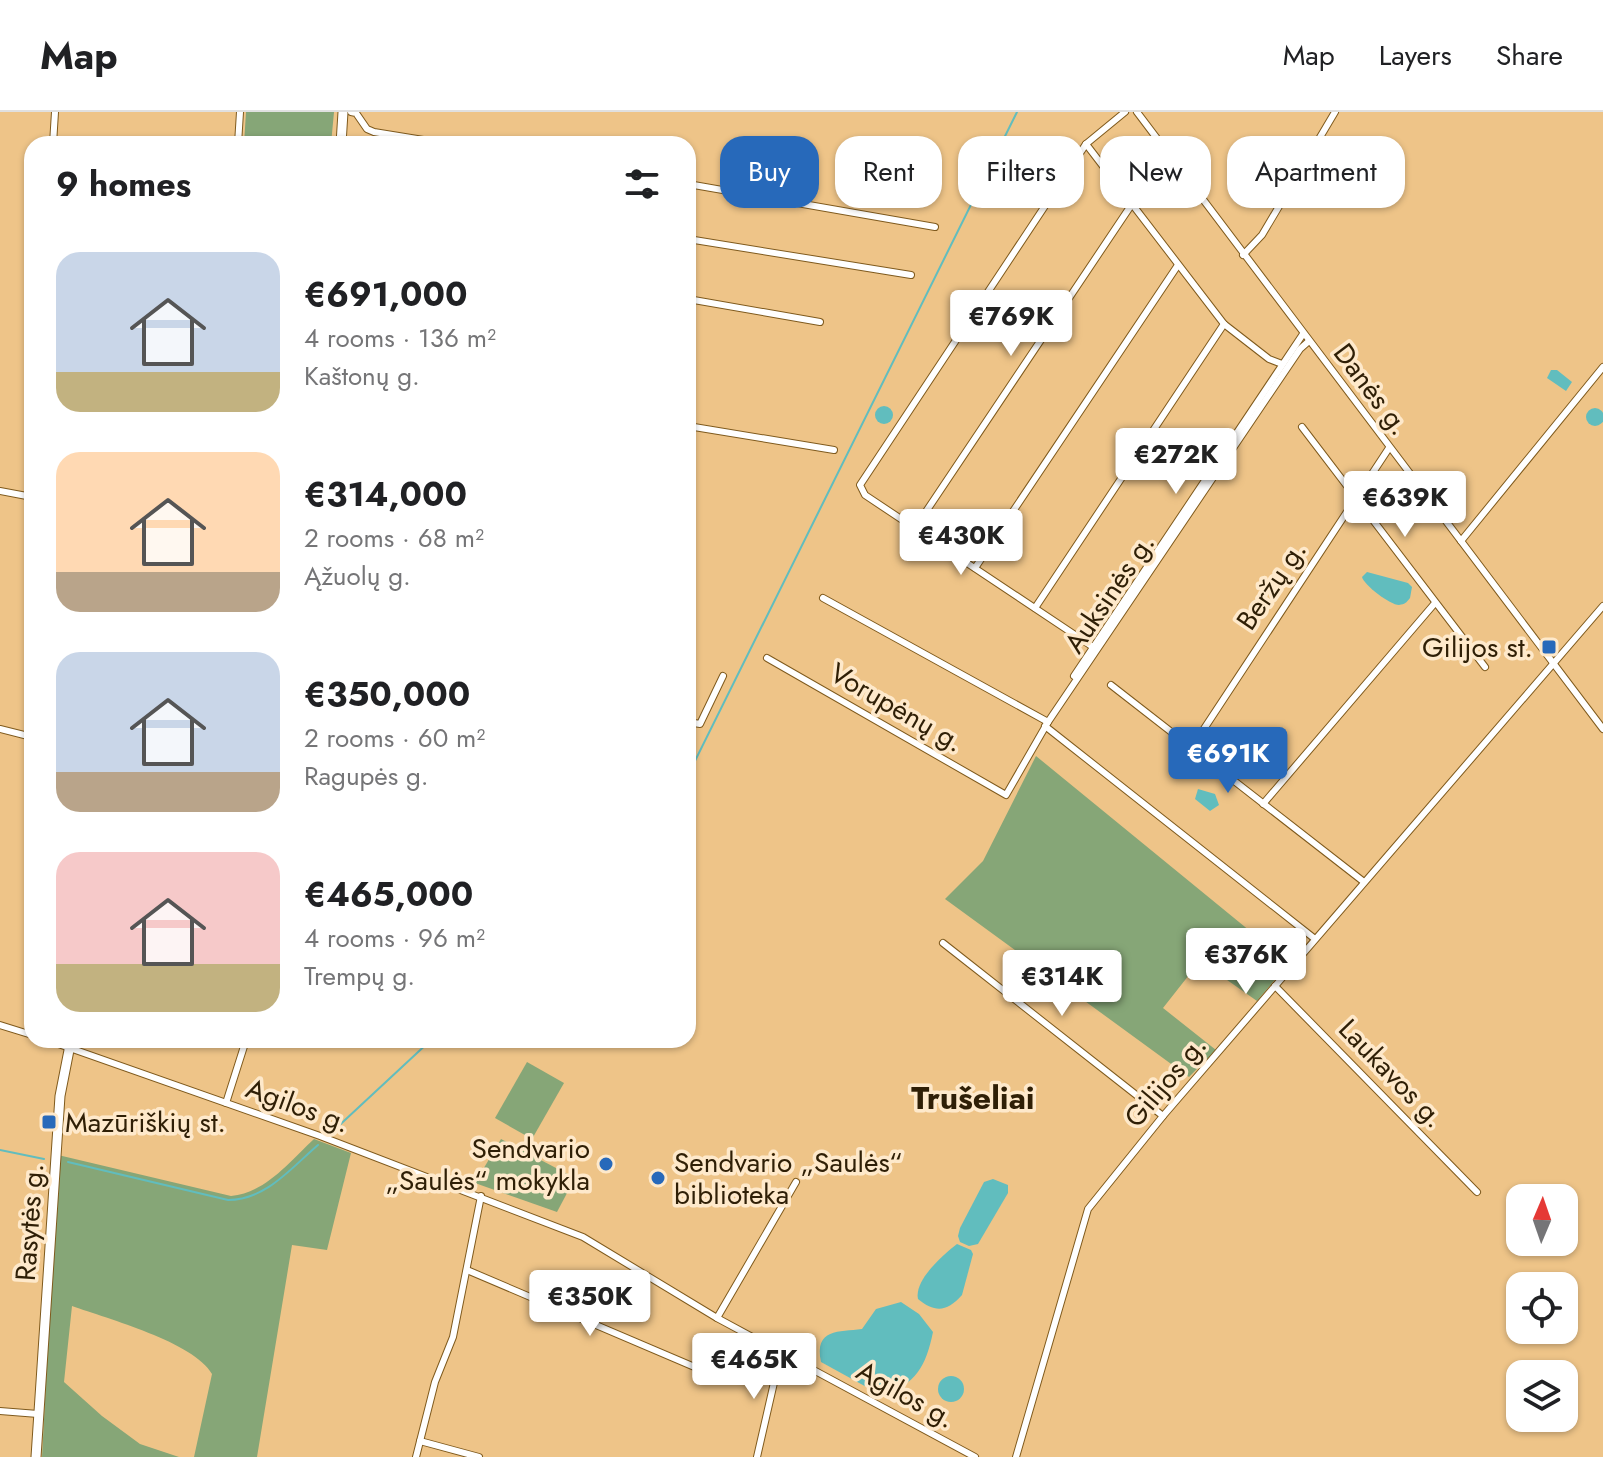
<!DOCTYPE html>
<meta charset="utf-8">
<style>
body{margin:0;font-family:Jost,sans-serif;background:#f2f2f2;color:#202124;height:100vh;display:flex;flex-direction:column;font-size:30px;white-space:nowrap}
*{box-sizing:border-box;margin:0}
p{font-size:26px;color:#757577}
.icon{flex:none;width:44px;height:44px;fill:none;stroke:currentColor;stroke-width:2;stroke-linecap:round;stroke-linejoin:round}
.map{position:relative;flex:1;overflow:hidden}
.side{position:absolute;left:24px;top:24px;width:672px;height:912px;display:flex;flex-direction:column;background:#fff;border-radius:24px;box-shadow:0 2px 6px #0004}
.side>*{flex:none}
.top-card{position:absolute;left:720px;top:24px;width:760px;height:72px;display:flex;gap:16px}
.needle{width:52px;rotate:2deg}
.tools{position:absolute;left:1506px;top:1072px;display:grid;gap:16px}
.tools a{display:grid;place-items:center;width:72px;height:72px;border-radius:16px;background:#fff;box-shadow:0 2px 6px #0004;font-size:40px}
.price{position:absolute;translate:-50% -68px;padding:0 18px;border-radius:8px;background:#fff;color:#222;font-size:26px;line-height:52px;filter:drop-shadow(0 2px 4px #0008)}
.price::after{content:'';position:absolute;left:50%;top:48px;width:24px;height:18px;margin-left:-12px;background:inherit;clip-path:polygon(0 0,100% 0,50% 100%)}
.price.current{background:#2769ba;color:#fff}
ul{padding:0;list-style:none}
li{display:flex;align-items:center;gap:24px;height:200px;padding:0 32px}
li span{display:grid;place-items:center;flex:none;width:224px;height:160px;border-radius:24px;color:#555}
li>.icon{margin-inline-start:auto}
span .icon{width:96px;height:96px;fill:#fffc;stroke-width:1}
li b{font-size:34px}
h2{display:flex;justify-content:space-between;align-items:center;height:96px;padding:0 32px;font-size:34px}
.tag{padding:0 28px;border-radius:24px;background:#fff;box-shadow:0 2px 6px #0004;font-size:28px;line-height:72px}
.tag.current{background:#2769ba;color:#fff}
header{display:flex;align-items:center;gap:48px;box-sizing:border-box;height:112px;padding:0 40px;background:#fff;border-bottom:2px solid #e0e0e0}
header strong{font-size:38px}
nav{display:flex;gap:44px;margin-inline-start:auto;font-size:28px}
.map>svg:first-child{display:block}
.green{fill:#86a677}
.water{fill:#61bdbe}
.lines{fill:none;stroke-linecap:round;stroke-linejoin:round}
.stream{stroke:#61bdbe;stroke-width:2}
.minor-casing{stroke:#7f5a1d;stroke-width:8}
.secondary-casing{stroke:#7f5a1d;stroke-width:11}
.minor{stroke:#fff;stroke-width:6}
.secondary{stroke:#fff;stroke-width:9}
.poi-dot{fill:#2769ba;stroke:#fee9cb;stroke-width:3}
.labels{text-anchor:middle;stroke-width:7;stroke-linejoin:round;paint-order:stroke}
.street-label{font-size:28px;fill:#2f1f06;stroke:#fee9cb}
.poi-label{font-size:28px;fill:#2f1f06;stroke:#fee9cb;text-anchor:end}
.quarter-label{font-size:32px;font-weight:bold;fill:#2f1f06;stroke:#fee9cb}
</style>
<header>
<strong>Map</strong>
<nav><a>Map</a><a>Layers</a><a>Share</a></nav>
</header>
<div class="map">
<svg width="1603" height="1345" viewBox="0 0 1603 1345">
<rect width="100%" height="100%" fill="#eec488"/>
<g class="green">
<polygon points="246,0 334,0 331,32 244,32"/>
<polygon points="1036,644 1289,851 1257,889 1200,849 1163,896 1216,938 1189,965 945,787 983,749"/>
<polygon points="527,950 564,971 532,1027 495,1006"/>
<path d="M314,1027l37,14 -24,97 -35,-5 -35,212h-63l18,-83c-18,-32 -104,-55 -140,-68l-8,76 38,34 38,28 39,13h-137l16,-302 173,41c35,-3 59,-35 83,-57z"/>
<polygon points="501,1027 575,1066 557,1100 475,1071"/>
</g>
<g class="water">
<polygon points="1551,258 1557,258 1572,270 1566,279 1547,266"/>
<circle cx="884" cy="303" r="9"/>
<circle cx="1595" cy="305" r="9"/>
<path d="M1367,460l41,11 4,4 -2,11c-4,5 -5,6 -11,7 -9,0 -35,-20 -37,-28z"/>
<polygon points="1198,677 1215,682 1219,693 1210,699 1195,687"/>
<polygon points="993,1067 1008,1073 1008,1081 978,1132 969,1134 960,1130 958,1124 960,1116 984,1070"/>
<path d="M957,1132l14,6 2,4 -11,41c-15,17 -27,18 -44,4 -4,-19 25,-44 39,-55z"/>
<path d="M901,1190l18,12 14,18c-7,34 -17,53 -52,63l-60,-33c-7,-34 18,-30 41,-33l14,-20z"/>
<circle cx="951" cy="1277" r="13"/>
</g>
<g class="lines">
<g class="stream">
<polyline points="688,663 1017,0"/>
<polyline points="331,1021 431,928"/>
<polyline points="0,1038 44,1047"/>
<path d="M68,1050l160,38c38,0 63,-32 90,-55"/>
</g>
<defs>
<g id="minor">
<polyline points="351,0 356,1 367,17 374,20 448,32"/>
<polyline points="1137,0 1603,617"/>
<polyline points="53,32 55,0"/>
<polyline points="238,32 240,0"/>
<polyline points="1086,32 1224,212 1269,247 1282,252"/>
<polyline points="688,72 935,115"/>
<polyline points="688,127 911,163"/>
<polyline points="1243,143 1262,123 1335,0"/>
<polyline points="688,187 820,210"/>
<polyline points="688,314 834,338"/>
<polyline points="1302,315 1485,555"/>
<polyline points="0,379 32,385"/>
<polyline points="29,384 32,369"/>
<polyline points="915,416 1132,92"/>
<polyline points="1461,429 1603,255"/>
<polyline points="975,456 1178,153"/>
<polyline points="823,486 1048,610"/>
<polyline points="1035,496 1224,212"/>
<polyline points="1093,535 865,383 860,373 1086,32 1125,0"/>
<polyline points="767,546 1006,683 1048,610 1300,237 1309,229"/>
<polyline points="1074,564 1303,222"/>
<polyline points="1111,573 1364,770"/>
<polyline points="688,610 700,612 723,564"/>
<polyline points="1045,614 1315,827"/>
<polyline points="0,617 32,625"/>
<polyline points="1192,635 1389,336"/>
<polyline points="1263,692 1435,491"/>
<polyline points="943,831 1163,1004"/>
<polyline points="1275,874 1477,1080"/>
<polyline points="0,913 32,923"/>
<polyline points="47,928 320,1024 583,1125 717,1206 975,1345"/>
<polyline points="226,991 246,928"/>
<polyline points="467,1158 725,1268"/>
<polyline points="717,1206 796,1070"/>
<polyline points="0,1299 38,1302"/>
<polyline points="420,1329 479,1345"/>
<polyline points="416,1345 435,1270 453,1225 481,1084"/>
<polyline points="757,1345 781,1240"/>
<polyline points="1016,1345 1088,1097 1163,1004 1603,494"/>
</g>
<g id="secondary">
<polyline points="341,32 343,0"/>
<polyline points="36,1345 60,984 71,928"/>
</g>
</defs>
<use href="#minor" class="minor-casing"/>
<use href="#secondary" class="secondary-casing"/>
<use href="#minor" class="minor"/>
<use href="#secondary" class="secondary"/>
</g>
<g class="poi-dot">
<rect x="1541" y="527" width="16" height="16" rx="4"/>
<rect x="41" y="1002" width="16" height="16" rx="4"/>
<circle cx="606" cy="1052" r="8"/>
<circle cx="658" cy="1066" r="8"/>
</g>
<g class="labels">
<g class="street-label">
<text transform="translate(1372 277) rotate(53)" y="10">Danės g.</text>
<text transform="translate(1271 473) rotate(-56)" y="10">Beržų g.</text>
<text transform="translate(1109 481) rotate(-56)" y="10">Auksinės g.</text>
<text transform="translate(897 595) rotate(30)" y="10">Vorupėnų g.</text>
<text transform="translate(1392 961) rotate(46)" y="10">Laukavos g.</text>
<text transform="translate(1165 969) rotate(-50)" y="10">Gilijos g.</text>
<text transform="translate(298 993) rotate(20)" y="10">Agilos g.</text>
<text transform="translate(29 1110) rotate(-86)" y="10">Rasytės g.</text>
<text transform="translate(906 1282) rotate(29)" y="10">Agilos g.</text>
</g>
<g class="poi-label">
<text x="1533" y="545">Gilijos st.</text>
<text x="65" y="1020" text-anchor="start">Mazūriškių st.</text>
<text x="590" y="1046">Sendvario<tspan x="590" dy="32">„Saulės“ mokykla</tspan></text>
<text x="674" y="1060" text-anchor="start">Sendvario „Saulės“<tspan x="674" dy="32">biblioteka</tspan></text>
</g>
<g class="quarter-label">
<text x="973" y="997">Trušeliai</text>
</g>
</g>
</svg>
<div class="tools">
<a><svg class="needle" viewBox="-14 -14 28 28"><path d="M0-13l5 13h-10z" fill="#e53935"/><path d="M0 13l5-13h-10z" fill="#757577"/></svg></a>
<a><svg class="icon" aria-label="locate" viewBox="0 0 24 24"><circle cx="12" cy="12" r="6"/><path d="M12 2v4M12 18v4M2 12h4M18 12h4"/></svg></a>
<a><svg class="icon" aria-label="layers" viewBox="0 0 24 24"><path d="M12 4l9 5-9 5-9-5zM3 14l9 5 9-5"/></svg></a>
</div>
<b class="price" style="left:1011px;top:246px">€769K</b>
<b class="price" style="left:1176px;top:384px">€272K</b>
<b class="price" style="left:1405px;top:427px">€639K</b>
<b class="price" style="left:961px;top:465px">€430K</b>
<b class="price current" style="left:1228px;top:683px">€691K</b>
<b class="price" style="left:1246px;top:884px">€376K</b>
<b class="price" style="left:1062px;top:906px">€314K</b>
<b class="price" style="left:590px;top:1226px">€350K</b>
<b class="price" style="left:754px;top:1289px">€465K</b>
<div class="top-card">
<a class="tag current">Buy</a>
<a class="tag">Rent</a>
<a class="tag">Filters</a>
<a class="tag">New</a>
<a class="tag">Apartment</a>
</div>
<section class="side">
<h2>9 homes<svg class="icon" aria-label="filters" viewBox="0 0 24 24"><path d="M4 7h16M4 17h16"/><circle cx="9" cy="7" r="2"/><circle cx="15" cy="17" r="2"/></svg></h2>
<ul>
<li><span style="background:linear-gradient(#c9d6e8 75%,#c2b280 0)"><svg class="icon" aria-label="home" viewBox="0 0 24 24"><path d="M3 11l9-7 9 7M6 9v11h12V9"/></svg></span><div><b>€691,000</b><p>4 rooms · 136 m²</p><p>Kaštonų g.</p></div></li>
<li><span style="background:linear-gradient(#ffd9b3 75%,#b9a48a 0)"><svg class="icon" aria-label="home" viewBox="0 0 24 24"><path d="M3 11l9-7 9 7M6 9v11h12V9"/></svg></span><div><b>€314,000</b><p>2 rooms · 68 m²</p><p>Ąžuolų g.</p></div></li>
<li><span style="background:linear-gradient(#c9d6e8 75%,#b9a48a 0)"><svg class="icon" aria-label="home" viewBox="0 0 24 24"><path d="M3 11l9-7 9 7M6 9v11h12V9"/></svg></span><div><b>€350,000</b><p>2 rooms · 60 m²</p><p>Ragupės g.</p></div></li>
<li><span style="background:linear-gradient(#f6c9c9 70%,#c2b280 0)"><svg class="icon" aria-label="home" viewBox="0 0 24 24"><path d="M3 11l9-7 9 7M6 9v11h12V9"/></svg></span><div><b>€465,000</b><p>4 rooms · 96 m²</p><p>Trempų g.</p></div></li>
</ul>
</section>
</div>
